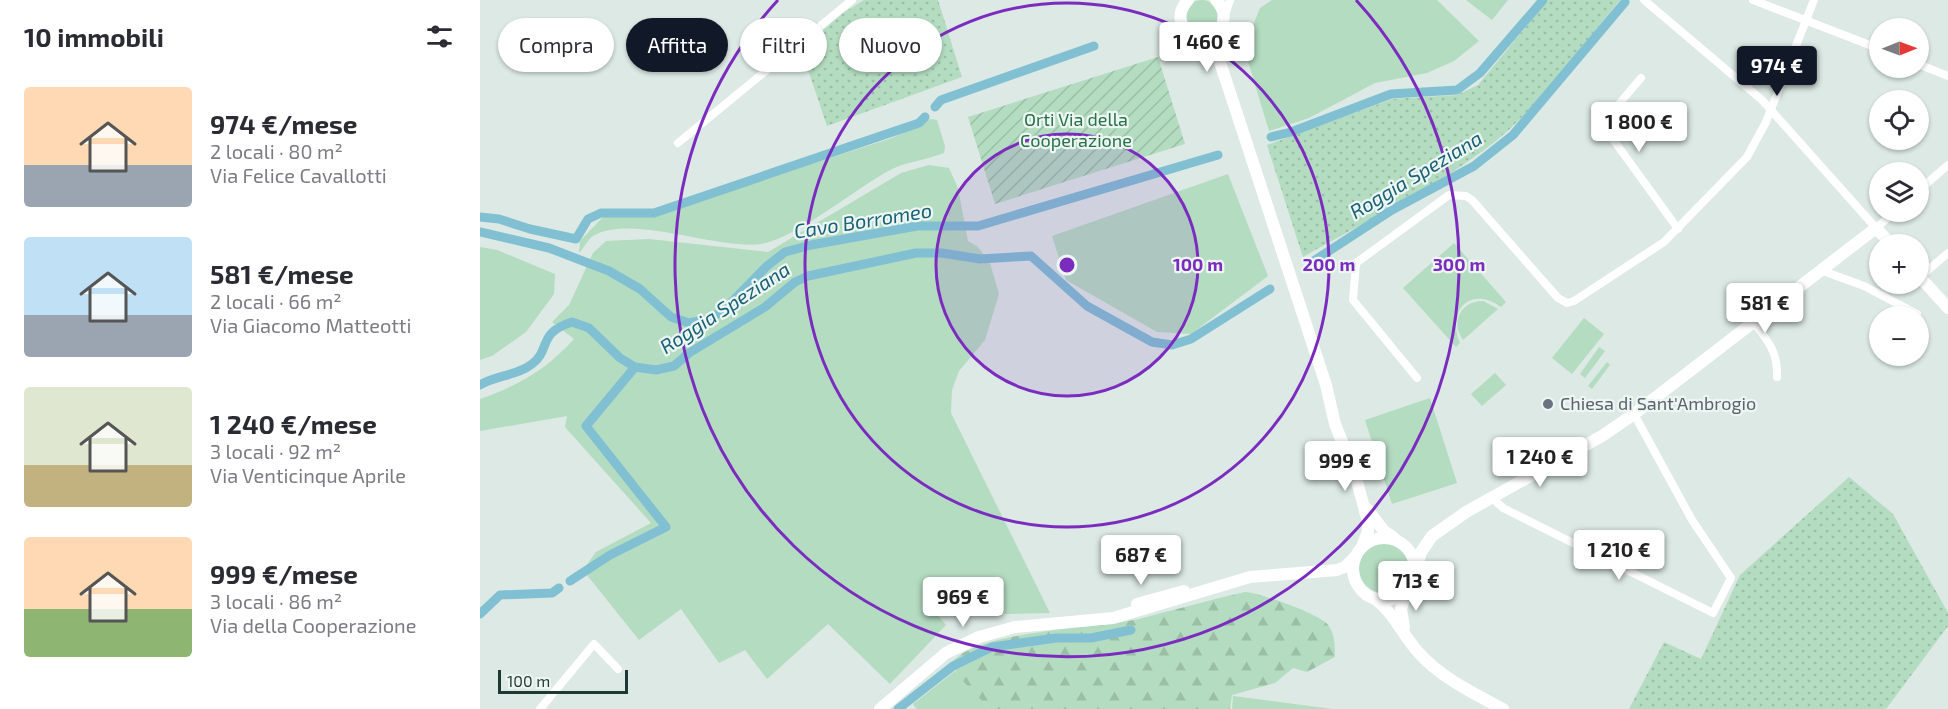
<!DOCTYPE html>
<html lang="it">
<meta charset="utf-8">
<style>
body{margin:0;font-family:"Exo 2",sans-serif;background:#f2f2f3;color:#2b2b33;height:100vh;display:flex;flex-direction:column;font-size:22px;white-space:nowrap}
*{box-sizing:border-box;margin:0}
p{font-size:20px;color:#7c7c81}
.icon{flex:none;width:33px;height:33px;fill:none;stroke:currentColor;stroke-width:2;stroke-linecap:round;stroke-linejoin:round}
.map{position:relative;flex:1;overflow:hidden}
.details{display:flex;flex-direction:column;background:#fff;width:480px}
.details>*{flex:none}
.top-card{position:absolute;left:18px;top:18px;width:570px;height:54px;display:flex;gap:12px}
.needle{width:39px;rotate:89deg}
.controls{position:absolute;left:1389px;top:18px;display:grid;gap:12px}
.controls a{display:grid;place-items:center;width:60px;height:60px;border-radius:50%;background:#fff;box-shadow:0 2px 4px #0004;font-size:30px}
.scale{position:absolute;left:18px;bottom:15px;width:130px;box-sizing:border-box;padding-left:6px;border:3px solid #1e3933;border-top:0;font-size:16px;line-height:21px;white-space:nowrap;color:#1e3933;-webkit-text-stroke:4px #edf6f2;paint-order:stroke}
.price{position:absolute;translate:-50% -51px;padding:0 14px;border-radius:6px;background:#fff;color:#222;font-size:20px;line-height:39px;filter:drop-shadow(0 2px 3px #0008)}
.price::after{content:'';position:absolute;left:50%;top:36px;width:18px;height:14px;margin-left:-9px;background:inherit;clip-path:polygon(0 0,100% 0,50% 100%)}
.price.active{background:#111827;color:#fff}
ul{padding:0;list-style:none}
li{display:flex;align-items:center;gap:18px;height:150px;padding:0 24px}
li span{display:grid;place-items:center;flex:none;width:168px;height:120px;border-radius:6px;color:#555}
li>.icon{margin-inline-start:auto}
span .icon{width:72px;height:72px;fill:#fffc;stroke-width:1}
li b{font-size:26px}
h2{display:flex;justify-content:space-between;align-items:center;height:72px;padding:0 24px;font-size:26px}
.pill{padding:0 21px;border-radius:27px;background:#fff;box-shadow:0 2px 4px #0004;font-size:21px;line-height:54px}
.pill.active{background:#111827;color:#fff}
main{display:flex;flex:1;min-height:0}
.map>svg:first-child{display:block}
.grass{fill:#b4dcc1}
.forest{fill:url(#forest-firs)}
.park{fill:url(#park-dots)}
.garden{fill:url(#garden-furrows)}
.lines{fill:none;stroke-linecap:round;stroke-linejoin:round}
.canal{stroke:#81c0d2;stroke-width:9}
.street{stroke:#fff;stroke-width:8}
.secondary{stroke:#fff;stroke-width:12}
.ring{fill:none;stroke:#7b2cbf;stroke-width:3}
.worship-dot{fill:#6b7280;stroke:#edf6f2;stroke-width:2}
.labels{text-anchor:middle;stroke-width:4.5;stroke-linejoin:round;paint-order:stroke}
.park-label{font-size:18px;fill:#277149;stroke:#edf6f2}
.worship-label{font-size:18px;fill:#5b616d;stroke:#edf6f2;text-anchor:start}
.water-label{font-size:20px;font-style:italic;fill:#176076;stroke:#edf6f2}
.centre{fill:#7b2cbf;stroke:#edf6f2;stroke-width:3}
.ring-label{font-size:18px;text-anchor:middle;font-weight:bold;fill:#7b2cbf;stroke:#edf6f2;stroke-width:4.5;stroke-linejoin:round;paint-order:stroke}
</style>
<main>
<section class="details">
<h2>10 immobili<svg class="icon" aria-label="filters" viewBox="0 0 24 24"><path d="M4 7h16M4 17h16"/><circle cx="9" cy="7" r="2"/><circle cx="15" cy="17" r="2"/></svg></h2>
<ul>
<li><span style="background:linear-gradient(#ffd9b3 65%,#9aa5b1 0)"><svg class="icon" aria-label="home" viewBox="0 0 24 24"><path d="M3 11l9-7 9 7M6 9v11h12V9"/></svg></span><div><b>974 €/mese</b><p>2 locali · 80 m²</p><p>Via Felice Cavallotti</p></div></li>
<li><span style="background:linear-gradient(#bfe0f5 65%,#9aa5b1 0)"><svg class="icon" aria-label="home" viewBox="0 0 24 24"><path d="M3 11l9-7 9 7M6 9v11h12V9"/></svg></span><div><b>581 €/mese</b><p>2 locali · 66 m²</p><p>Via Giacomo Matteotti</p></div></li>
<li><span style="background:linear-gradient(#dfe7d0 65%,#c2b280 0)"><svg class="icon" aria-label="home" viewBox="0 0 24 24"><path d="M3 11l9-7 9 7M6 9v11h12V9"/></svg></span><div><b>1 240 €/mese</b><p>3 locali · 92 m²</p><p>Via Venticinque Aprile</p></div></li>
<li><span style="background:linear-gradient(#ffd9b3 60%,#8fb573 0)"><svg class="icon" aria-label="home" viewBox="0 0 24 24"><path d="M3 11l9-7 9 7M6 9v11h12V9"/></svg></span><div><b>999 €/mese</b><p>3 locali · 86 m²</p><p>Via della Cooperazione</p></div></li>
</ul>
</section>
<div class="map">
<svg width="1468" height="709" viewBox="0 0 1468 709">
<defs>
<pattern id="forest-firs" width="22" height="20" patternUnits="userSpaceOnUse" patternTransform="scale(1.5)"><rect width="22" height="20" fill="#b4dcc1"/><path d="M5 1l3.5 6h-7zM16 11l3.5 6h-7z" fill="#9abea6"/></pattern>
<pattern id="park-dots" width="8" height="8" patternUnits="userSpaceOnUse" patternTransform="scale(1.5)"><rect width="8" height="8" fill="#b4dcc1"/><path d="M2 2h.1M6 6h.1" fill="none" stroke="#9abea6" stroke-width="1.8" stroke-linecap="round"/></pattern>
<pattern id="garden-furrows" width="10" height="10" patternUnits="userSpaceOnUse" patternTransform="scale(1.5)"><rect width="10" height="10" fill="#b4dcc1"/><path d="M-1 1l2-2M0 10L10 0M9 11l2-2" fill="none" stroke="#9abea6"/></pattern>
</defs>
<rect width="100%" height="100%" fill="#dce9e4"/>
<g class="grass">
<circle cx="722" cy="16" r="16"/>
<polygon points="792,0 957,0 999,41 974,61 947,73 895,83 829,118 789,131 764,48 780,8"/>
<polygon points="986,0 1028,0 1012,20"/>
<path d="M451,119l6,1 8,26 -1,7c-17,7 -35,8 -52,16 -35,18 -95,69 -131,75 -42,6 -132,-31 -168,-8 -5,3 -9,12 -14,17l1,-12 23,-24 50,-2 24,-7 215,-70z"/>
<path d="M449,165l20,3 9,20 10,53 10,6 12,16 9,31 -14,46 -26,31 -7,19 -1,23 99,200 -44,1 -76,-32 -7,16 23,27 -56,59 -62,-60 -61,55 -22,-29 -26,13 -38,-54 -42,31 -56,-70 13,-18 55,-29 -86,-96 2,-11 -87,15v-32c38,-13 67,-30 94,-60l-22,-17 17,-17 24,-52 13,-12 43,-2 119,13 133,-79z"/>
<polygon points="748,174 788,276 711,334 677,332 586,280 572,236"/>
<path d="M974,243l52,59 -5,5c-31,-22 -55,4 -41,36l-4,4 -53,-59z"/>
<polygon points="0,247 17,250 75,274 74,294 46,332 12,356 0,360"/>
<path d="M1003,301l15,8 -35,31c-13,-18 -2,-39 20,-39z"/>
<polygon points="1104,318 1124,334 1092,374 1072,358"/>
<polygon points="1119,347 1125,351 1105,378 1100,374"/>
<polygon points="1127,362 1130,365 1112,389 1108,386"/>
<polygon points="1015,373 1026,385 1002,406 991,394"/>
<polygon points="950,398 977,483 912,504 885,420"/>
<circle cx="904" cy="568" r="25"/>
<polygon points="475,671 510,709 437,709 433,704"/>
<polygon points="753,696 852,709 752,709"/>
</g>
<path class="forest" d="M765,592c18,2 65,19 80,30 10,8 10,23 10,35l-28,15 -14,-4 -18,15 -43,12 -2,14h-240l-29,-30 -10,-15c23,-34 145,-35 188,-45 35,-9 70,-19 106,-27z"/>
<g class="park">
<polygon points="384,0 458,0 482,77 347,126 321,49 363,13"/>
<path d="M1068,0h72c-37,44 -83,110 -128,144 -57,44 -126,77 -189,113l-36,-112 125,-46 65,-4 21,-10z"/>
<polygon points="1369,477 1413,514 1468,613 1468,626 1406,709 1149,709 1184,642 1221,659 1260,575"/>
</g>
<polygon class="garden" points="678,57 705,144 515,204 488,117"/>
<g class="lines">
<g class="canal">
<polyline points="455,107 461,100 614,46"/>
<polyline points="791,137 811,132 911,94 977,90 1000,73 1063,0"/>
<polyline points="0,217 19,219 50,229 96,239 108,219 121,213 174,213 439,123 445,117"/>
<polyline points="0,232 69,248 129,271 160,289 191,317 209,323 229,319 244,310 287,266 305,252 331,245 437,226 498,226 738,155"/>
<polyline points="832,262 912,210 994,166 1033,135 1145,2"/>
<path d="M0,385c16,-10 37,-9 52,-21 19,-14 5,-31 40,-42l17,6 31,30 15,9 21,3 18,-4 15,-13 76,-46 30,-25 13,-6 108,-23h26l38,6 51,-3 56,50 65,36 20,3 19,-6 79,-50"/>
<polyline points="90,581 130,555 186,527 106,426 155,367"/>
<polyline points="0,614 20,595 72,593 79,588"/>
<polyline points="418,709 473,666 512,647 576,638 611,638 651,630"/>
</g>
<g class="street">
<polyline points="1164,0 1282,100 1396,228 1415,212"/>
<polyline points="1273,0 1400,49"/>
<polyline points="744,18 750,0"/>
<polyline points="1438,64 1468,76"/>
<polyline points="1161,78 1122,124 1198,229"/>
<polyline points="198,143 372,0"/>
<polyline points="1438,191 1468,165"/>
<polyline points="1343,271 1384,286 1437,314"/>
<polyline points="1440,277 1468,253"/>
<path d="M1274,323c15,19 24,30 23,54"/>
<polyline points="937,378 873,300 876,263 969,195 986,196 992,200 1078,298 1087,303 1094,301 1184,242 1267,157 1286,122 1334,0"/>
<polyline points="1012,498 1023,508 1233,613 1251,578 1212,520 1154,414"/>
<polyline points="60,709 114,644 138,669"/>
</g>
<g class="secondary">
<path d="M708,0c-27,30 27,56 35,22 2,-9 -1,-16 -7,-22"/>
<polyline points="721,38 737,53 846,385 855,424 873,469"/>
<polyline points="1438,275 1468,308"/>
<polyline points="872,463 888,522 888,531 882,547"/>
<polyline points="887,509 904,531 914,538"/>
<circle cx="904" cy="569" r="31"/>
<polyline points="936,569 941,552 952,536 986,512 1122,436 1154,414 1396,228 1411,244"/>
<path d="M894,598c20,15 28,36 44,54 23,26 55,41 85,57"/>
<polyline points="657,604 704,591"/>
<polyline points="924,628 921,609 927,590"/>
<polyline points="400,709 466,653 499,637 535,627 633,618 770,577 857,570 865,567 876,556"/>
</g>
</g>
<circle cx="587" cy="265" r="131" fill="#7b2cbf" fill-opacity=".12"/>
<g class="ring">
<circle cx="587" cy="265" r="131"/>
<circle cx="587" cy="265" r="262"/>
<path d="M876 0A392 392 0 1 1 298 0"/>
</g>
<circle class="worship-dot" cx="1068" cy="404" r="6"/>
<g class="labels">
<g class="park-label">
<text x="596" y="126">Orti Via della<tspan x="596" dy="21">Cooperazione</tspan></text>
</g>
<g class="worship-label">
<text x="1080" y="410">Chiesa di Sant'Ambrogio</text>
</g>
<g class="water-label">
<text transform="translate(936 175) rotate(-31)" y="7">Roggia Speziana</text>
<text transform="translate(383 221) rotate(-9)" y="7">Cavo Borromeo</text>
<text transform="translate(245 308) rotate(-33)" y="7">Roggia Speziana</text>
</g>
</g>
<circle cx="587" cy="265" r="9" class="centre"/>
<g class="ring-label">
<text x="718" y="271">100 m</text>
<text x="849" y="271">200 m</text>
<text x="979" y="271">300 m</text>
</g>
</svg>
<div class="controls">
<a><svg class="needle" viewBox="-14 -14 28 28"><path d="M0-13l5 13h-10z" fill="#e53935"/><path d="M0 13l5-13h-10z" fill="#7c7c81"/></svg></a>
<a><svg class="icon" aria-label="locate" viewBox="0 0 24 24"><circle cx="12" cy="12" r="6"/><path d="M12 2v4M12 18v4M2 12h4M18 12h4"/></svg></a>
<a><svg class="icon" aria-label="layers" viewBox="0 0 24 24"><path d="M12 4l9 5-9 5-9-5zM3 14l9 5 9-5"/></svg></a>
<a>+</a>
<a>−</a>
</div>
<div class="scale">100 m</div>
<b class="price" style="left:727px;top:73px">1 460 €</b>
<b class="price active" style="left:1297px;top:97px">974 €</b>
<b class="price" style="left:1159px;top:153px">1 800 €</b>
<b class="price" style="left:1285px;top:334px">581 €</b>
<b class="price" style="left:1060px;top:488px">1 240 €</b>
<b class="price" style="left:865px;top:492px">999 €</b>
<b class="price" style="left:1139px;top:581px">1 210 €</b>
<b class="price" style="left:661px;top:586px">687 €</b>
<b class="price" style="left:936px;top:612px">713 €</b>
<b class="price" style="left:483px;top:628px">969 €</b>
<div class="top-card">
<a class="pill">Compra</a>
<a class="pill active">Affitta</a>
<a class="pill">Filtri</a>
<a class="pill">Nuovo</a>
</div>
</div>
</main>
